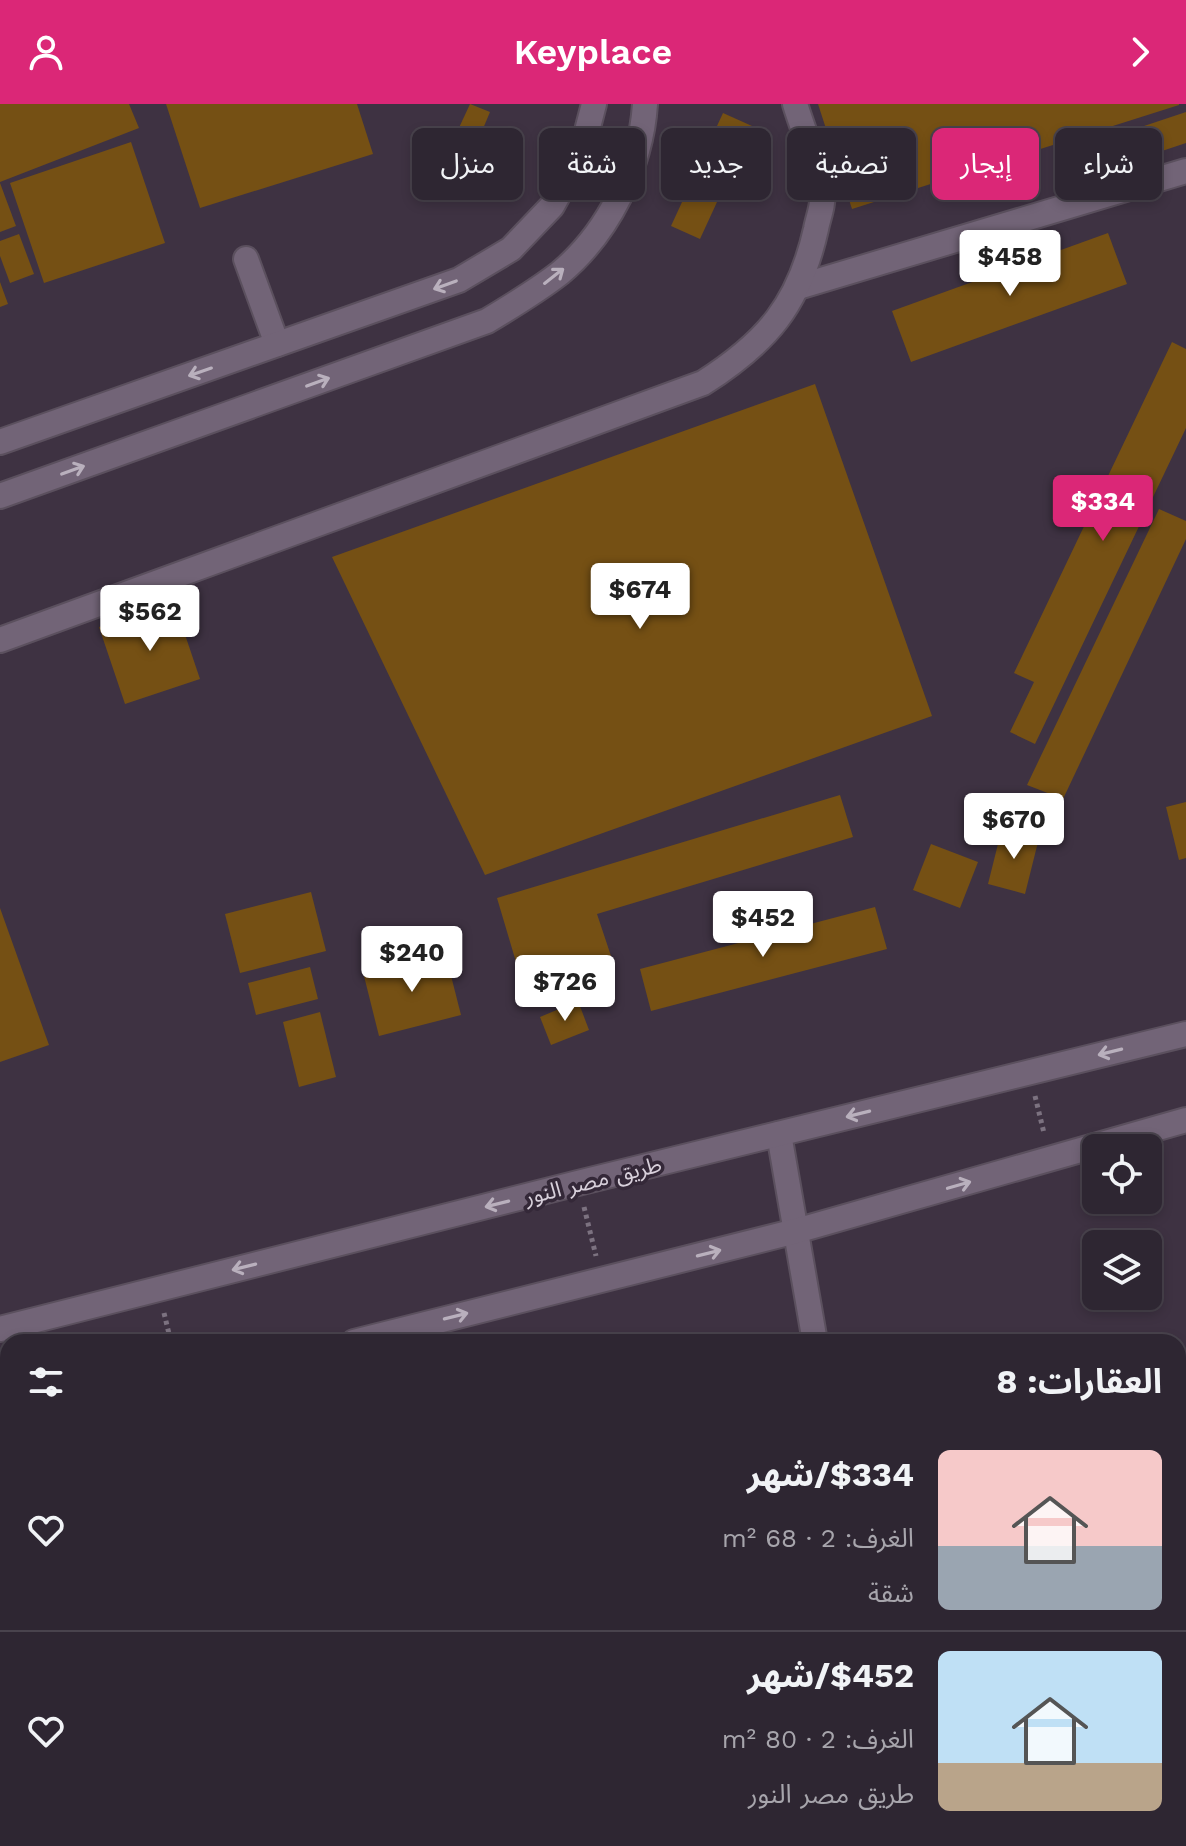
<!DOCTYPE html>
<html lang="ar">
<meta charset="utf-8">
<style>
body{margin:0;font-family:"Work Sans","Noto Sans Arabic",sans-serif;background:#362e3a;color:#f1f3f6;direction:rtl;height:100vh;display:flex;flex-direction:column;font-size:30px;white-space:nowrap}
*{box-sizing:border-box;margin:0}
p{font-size:26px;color:#a7a5ac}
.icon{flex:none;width:44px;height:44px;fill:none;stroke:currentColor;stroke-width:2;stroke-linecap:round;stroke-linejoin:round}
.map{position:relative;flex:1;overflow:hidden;direction:ltr}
.panel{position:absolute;left:0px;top:1230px;width:1186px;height:512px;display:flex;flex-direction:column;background:#2e2632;border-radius:24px 24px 0 0;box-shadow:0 4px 12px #0003,0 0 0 2px #49434d;direction:rtl}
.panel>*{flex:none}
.banner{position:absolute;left:24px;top:24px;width:1138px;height:72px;direction:rtl;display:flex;gap:16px}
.fabs{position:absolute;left:1082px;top:1030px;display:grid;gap:16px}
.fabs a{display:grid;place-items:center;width:80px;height:80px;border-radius:12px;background:#2e2632;box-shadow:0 4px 12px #0003,0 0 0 2px #49434d;font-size:40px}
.price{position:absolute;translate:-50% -68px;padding:0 18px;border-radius:8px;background:#fff;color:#222;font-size:26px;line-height:52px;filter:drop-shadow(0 2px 4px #0008)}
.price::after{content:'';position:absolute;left:50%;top:48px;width:24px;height:18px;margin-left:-12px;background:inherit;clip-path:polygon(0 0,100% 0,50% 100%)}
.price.active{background:#db2777;color:#fff}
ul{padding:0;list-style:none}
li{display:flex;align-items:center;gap:24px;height:200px;padding:0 24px}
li+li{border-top:2px solid #49434d}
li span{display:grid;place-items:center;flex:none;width:224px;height:160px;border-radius:12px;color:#555}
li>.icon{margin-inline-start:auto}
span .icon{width:96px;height:96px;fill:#fffc;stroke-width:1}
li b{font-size:34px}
h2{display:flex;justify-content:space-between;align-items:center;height:96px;padding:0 24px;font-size:34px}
.pill{padding:0 28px;border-radius:12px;background:#2e2632;box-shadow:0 4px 12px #0003,0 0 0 2px #49434d;font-size:28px;line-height:72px}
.pill.active{background:#db2777;color:#fff}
header{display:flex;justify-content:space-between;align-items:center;height:104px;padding:0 24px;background:#db2777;color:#fff;font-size:36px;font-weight:600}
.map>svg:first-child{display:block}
.building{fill:#755014}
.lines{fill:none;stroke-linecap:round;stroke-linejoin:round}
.minor-casing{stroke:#5b505e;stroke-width:28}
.path{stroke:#7c7280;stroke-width:5;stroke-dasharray:4 4;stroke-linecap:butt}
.minor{stroke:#726477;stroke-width:24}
.oneway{stroke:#b9b0bd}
.labels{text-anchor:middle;stroke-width:7;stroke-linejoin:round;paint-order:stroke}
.street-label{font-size:22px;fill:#d8d0db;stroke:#342838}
</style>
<header><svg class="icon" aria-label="forward" viewBox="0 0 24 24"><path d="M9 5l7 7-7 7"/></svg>Keyplace<svg class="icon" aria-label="person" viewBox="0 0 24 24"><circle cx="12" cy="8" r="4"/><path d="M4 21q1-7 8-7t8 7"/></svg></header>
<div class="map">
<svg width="1186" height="1742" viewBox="0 0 1186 1742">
<rect width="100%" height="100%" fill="#3e3242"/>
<g class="building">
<polygon points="0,0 129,0 139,24 0,78"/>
<polygon points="166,0 357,0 373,50 200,104"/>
<polygon points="470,0 490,8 472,51 451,41"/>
<polygon points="818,0 1179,0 1179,1 852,105"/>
<polygon points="1186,8 1186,39 1117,62 1108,34"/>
<polygon points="723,9 752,22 700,135 671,122"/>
<polygon points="131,38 165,139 44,179 10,79"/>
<polygon points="0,79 16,122 0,128"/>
<polygon points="1108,129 1127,180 911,258 892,207"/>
<polygon points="19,130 34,170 10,179 0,152 0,137"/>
<polygon points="0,178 8,200 0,203"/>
<polygon points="1172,238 1186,245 1186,324 1035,640 1010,628 1034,578 1014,569"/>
<polygon points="815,280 932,612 485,771 332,453"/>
<polygon points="1159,405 1186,417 1186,435 1063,695 1027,681"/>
<polygon points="174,498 200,575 125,600 99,523"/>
<polygon points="840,691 853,733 597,810 613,858 524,885 497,794"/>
<polygon points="1186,698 1186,754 1179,756 1166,703"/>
<polygon points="1002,724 1039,734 1025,790 988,780"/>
<polygon points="931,740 978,758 960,804 913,786"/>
<polygon points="311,788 326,847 240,869 225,810"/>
<polygon points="875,803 887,845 651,907 640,865"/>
<polygon points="0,804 49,941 0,958"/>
<polygon points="445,848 461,911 379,932 363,868"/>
<polygon points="310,863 318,895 256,911 248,879"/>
<polygon points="578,897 589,926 551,941 540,913"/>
<polygon points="320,908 336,973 299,983 283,918"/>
<polygon points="157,1734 206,1734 208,1742 159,1742"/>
<polygon points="823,1734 862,1734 862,1735 824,1742"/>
</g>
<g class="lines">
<defs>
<g id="minor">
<polyline points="246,155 277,240"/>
<polyline points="798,183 1186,67"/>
<polyline points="0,338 459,176 511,145 552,102 581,50 594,0"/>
<path d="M0,392l487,-175c25,-15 50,-30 73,-48 48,-40 81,-106 85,-169"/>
<path d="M0,536l703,-257c64,-41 96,-78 113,-154 2,-11 8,-25 6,-36 -5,-30 -18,-60 -27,-89"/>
<polyline points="779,1030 815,1238"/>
<polyline points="0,1225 578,1079 1186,930"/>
<polyline points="354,1238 796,1127 1186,1016"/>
<polyline points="0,1327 8,1325"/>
</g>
</defs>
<use href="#minor" class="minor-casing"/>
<g class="path">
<polyline points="1035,992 1044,1029"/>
<polyline points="584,1103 596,1152"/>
<polyline points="164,1209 171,1238"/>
</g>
<use href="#minor" class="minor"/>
</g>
<defs><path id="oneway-shaft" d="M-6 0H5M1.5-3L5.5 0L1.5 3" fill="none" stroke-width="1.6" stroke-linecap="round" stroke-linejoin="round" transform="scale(2)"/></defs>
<g class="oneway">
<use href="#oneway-shaft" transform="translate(554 172) rotate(-38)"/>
<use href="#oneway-shaft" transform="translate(445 181) rotate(160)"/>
<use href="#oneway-shaft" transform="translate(200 268) rotate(161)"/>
<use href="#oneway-shaft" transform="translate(318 278) rotate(-20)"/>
<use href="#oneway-shaft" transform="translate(73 366) rotate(-20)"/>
<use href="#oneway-shaft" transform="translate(1110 948) rotate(166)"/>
<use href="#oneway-shaft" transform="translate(858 1010) rotate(166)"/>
<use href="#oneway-shaft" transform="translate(959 1081) rotate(-16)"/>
<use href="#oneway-shaft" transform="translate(497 1100) rotate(166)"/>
<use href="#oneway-shaft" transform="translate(709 1149) rotate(-14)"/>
<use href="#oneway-shaft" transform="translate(244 1163) rotate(166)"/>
<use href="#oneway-shaft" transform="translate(456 1212) rotate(-14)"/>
</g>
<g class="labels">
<g class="street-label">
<text transform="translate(593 1076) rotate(-14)" y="8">طريق مصر النور</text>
</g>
</g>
</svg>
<div class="fabs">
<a><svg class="icon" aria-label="locate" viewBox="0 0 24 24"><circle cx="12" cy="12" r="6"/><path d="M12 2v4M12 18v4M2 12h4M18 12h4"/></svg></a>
<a><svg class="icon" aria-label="layers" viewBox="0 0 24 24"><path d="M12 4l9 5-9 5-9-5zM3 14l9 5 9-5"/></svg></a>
</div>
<b class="price" style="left:1010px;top:194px">$458</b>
<b class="price active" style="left:1103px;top:439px">$334</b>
<b class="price" style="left:640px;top:527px">$674</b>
<b class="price" style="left:150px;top:549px">$562</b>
<b class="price" style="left:1014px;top:757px">$670</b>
<b class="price" style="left:763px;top:855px">$452</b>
<b class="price" style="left:412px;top:890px">$240</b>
<b class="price" style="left:565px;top:919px">$726</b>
<div class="banner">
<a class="pill">شراء</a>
<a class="pill active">إيجار</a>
<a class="pill">تصفية</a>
<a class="pill">جديد</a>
<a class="pill">شقة</a>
<a class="pill">منزل</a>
</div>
<section class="panel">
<h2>العقارات: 8<svg class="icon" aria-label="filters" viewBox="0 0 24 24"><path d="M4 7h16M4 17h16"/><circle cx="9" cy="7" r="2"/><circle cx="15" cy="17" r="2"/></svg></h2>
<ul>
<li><span style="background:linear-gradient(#f6c9c9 60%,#9aa5b1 0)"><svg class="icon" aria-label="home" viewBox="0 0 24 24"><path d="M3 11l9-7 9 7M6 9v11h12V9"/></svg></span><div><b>$334/شهر</b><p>الغرف: 2 · 68 m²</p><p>شقة</p></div><svg class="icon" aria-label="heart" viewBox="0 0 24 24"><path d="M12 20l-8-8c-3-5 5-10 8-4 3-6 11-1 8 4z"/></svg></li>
<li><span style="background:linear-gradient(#bfe0f5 70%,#b9a48a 0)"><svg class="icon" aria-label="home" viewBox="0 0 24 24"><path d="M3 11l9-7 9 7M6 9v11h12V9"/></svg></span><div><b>$452/شهر</b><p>الغرف: 2 · 80 m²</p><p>طريق مصر النور</p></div><svg class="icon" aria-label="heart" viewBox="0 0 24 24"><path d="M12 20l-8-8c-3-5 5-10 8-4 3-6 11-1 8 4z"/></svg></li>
</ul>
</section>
</div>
